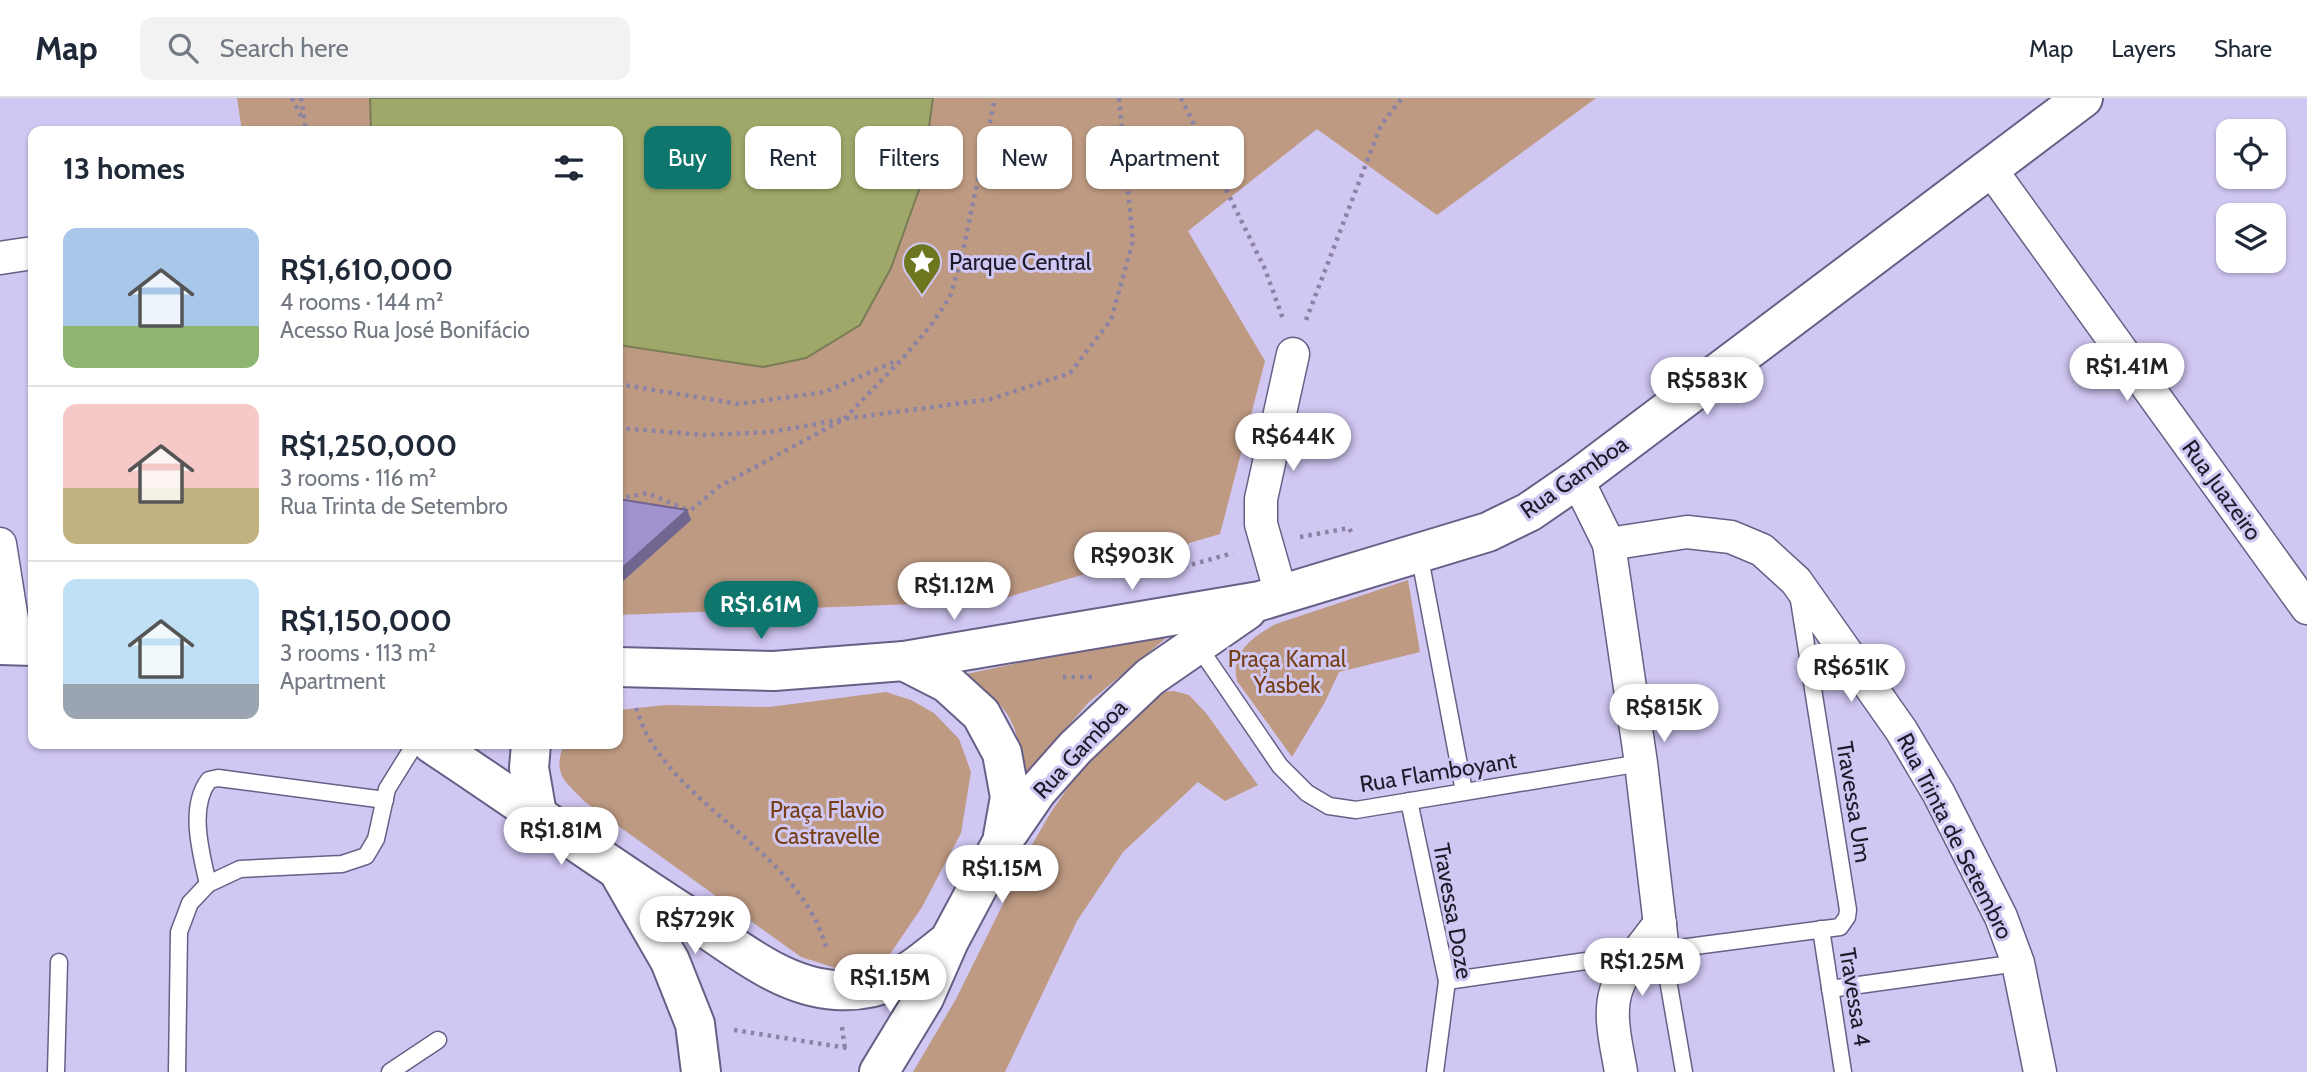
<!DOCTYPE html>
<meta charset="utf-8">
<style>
body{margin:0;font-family:Cabin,sans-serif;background:#f2f2f3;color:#1f2937;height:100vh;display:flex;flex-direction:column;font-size:26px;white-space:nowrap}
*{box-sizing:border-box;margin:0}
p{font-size:23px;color:#747a83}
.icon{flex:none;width:38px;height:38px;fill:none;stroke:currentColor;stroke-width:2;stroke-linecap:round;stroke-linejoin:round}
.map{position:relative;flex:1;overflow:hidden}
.drawer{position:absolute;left:28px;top:28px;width:595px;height:623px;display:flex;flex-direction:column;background:#fff;border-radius:14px;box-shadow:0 2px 5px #0004}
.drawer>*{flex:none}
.guide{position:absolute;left:644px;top:28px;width:665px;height:63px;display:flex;gap:14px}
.buttons{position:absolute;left:2216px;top:21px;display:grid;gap:14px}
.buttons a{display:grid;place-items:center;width:70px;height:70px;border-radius:14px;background:#fff;box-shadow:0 2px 5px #0004;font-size:35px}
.price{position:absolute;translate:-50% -60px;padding:0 16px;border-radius:24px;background:#fff;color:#222;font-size:23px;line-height:46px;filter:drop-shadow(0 2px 4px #0008)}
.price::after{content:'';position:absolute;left:50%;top:42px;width:21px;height:16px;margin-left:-10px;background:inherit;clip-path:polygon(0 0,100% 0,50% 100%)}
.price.selected{background:#0f766e;color:#fff}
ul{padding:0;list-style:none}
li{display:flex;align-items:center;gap:21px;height:175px;padding:0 35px}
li+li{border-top:2px solid #e0e1e3}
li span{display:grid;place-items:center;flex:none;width:196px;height:140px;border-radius:14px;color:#555}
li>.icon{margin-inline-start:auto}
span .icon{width:84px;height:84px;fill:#fffc;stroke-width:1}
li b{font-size:30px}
h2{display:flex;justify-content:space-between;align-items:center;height:84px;padding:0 35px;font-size:30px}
.chip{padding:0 24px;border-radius:14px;background:#fff;box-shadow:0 2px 5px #0004;font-size:24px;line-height:63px}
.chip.selected{background:#0f766e;color:#fff}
header{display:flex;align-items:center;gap:42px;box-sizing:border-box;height:98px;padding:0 35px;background:#fff;border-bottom:2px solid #e0e1e3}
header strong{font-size:33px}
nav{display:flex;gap:38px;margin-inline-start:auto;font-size:24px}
.search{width:490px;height:63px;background:#f2f2f3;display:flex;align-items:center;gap:18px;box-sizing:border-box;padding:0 24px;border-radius:14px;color:#747a83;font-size:26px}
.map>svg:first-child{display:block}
.green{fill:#be9a83}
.water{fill:#9fa869;stroke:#787d56;stroke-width:2}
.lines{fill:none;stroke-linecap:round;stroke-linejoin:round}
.lane-casing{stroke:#685f86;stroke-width:19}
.street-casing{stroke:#685f86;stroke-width:35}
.secondary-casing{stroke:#685f86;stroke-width:42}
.path{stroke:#8b83a4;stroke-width:4.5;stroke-dasharray:3.5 5;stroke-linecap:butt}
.lane{stroke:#fff;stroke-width:16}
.street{stroke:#fff;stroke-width:32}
.secondary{stroke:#fff;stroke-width:38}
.wall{fill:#8a7eaf}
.shaded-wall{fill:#70668f}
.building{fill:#a092cc;stroke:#70668f;stroke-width:2}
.labels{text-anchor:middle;stroke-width:6;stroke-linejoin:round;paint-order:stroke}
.poi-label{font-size:23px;fill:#1e1a2a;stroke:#d1c7f3;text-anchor:start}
.street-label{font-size:23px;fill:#1e1a2a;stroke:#d1c7f3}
.park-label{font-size:23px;fill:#774117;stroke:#d1c7f3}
</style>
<header>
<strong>Map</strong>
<div class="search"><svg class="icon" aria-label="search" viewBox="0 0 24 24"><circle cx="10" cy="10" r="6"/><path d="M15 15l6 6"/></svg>Search here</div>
<nav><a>Map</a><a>Layers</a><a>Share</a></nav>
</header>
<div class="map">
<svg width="2307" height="974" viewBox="0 0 2307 974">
<rect width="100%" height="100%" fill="#d1c7f3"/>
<g class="green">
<polygon points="237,0 1596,0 1437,117 1317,31 1188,133 1265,263 1220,436 994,503 618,517 618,33 242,33"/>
<path d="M1408,482l12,72 -81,20 -14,30 -33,55 -55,-76c-7,-28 16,-45 39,-57z"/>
<path d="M1177,531l-88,73 -71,81c1,-11 3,-24 2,-34 -7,-40 -29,-58 -63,-73z"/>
<polygon points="1174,593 1189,597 1206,615 1258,687 1225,703 1198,684 1123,754 1077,823 1005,974 913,974 956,901 1033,745 1051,714 1079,674 1114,634 1159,594"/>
<path d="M886,594l25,8 23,13 25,26 12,33 -10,61 -39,74 -34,50 -40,15 -47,-15 -216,-155c-20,-21 -33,-28 -21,-58h54v-34l48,-5 103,2z"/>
</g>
<polygon class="water" points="370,0 933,0 921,86 891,170 860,227 806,260 763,269 618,247 618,33 371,33"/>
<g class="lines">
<defs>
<g id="lane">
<polyline points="1419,455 1464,693"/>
<polyline points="1196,545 1280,668 1307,695 1329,708 1356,712 1641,665"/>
<polyline points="1409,703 1447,883 1435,974"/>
<path d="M208,786c-7,-31 -20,-77 1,-104l9,-2 167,22"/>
<polyline points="1821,831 1843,974"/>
<polyline points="1657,853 1840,829 1847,819 1848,812 1798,496"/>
<polyline points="1663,853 1684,974"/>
<polyline points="1447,883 1635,856"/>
<polyline points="1830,891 2018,865"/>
<polyline points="56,974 59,864"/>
<polyline points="177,974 179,834 190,805 208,786 240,771 342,766 366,758 376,741 387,691 415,646"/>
<polyline points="390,974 438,942"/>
</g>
<g id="street">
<polyline points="1989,69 2307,510"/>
<polyline points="0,160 33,155"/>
<polyline points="1577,381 1609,446 1687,434 1731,439 1762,452 1796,483 1901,632 1939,696 2001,819 2018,865 2040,974"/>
<polyline points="0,446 16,547"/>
<polyline points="1609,446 1641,665 1663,853"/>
<polyline points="1281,496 1261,426 1261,401 1293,256"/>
<path d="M1621,974c-4,-25 -13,-56 -5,-81 8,-25 29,-47 44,-68"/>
</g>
<g id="secondary">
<polyline points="0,547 33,548"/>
<polyline points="904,563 947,585 981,616 1002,655 1010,699 1003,738"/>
<polyline points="618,569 774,573 904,563 1260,503 1488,434 1529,414 1577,381 2083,0"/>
<path d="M432,646c85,56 168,116 254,171 46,29 94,72 150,75 49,3 73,-17 109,-46"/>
<polyline points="531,646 529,670 537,716"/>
<polyline points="621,778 670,863 695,926 701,974"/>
<polyline points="879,974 924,900 949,843 1002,744 1037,693 1075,650 1150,579 1247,512"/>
</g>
</defs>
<use href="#lane" class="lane-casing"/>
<use href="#street" class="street-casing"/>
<use href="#secondary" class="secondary-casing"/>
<g class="path">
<polyline points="292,0 301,18"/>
<polyline points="301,0 306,33"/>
<polyline points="1181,0 1265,171 1283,221"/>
<polyline points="1306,222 1381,27 1402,0"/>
<polyline points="618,286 739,306 825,294 898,262"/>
<polyline points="618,330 704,337 771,334 844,321 991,301 1070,275 1111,222 1133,143 1119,0"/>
<polyline points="618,401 647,395 690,413"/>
<polyline points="685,417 720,388 844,321 903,260 932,226 950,199 961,162 995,0"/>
<polyline points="1300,439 1349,430 1351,434"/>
<polyline points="1151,478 1233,455"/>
<polyline points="1063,579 1093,579"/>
<path d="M636,610c3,8 6,17 10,25 45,83 155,121 181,217"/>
<polyline points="842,929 845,952"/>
<polyline points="734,932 847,950"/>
</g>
<use href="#lane" class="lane"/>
<use href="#street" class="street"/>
<use href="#secondary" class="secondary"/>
</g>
<polygon class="wall" points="618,401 687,412 691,422 623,483 618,482"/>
<polygon class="shaded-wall" points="687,412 691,422 623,483 619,473"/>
<polygon class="building" points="618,401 687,412 619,473 618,473"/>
<defs>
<symbol id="sight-pin" viewBox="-11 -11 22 30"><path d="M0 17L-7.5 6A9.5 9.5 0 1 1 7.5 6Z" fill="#6e7620" stroke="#d1c7f3"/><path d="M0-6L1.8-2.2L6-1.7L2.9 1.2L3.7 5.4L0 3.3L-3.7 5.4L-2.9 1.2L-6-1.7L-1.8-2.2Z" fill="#fff"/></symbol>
</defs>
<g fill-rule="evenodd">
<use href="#sight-pin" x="900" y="142" width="44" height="60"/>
</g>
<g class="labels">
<g class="poi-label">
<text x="949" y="172">Parque Central</text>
</g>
<g class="street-label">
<text transform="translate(1574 379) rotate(-35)" y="8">Rua Gamboa</text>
<text transform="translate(2222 392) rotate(54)" y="8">Rua Juazeiro</text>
<text transform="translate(1080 651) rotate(-47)" y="8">Rua Gamboa</text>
<text transform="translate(1438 674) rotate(-9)" y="8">Rua Flamboyant</text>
<text transform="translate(1854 704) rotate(81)" y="8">Travessa Um</text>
<text transform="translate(1955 738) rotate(63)" y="8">Rua Trinta de Setembro</text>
<text transform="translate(1453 813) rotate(80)" y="8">Travessa Doze</text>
<text transform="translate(1855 899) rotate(81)" y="8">Travessa 4</text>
</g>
<g class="park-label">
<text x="1287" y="569">Praça Kamal<tspan x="1287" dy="26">Yasbek</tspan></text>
<text x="827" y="720">Praça Flavio<tspan x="827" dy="26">Castravelle</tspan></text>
</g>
</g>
</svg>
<div class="buttons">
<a><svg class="icon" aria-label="locate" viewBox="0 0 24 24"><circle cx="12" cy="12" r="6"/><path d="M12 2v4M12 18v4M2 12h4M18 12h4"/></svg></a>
<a><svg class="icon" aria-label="layers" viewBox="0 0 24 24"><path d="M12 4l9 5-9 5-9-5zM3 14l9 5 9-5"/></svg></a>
</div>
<b class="price" style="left:2127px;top:305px">R$1.41M</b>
<b class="price" style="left:1707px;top:319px">R$583K</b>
<b class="price" style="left:1293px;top:375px">R$644K</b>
<b class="price" style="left:1132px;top:494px">R$903K</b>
<b class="price" style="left:954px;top:524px">R$1.12M</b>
<b class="price selected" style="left:761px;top:543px">R$1.61M</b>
<b class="price" style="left:1851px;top:606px">R$651K</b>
<b class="price" style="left:1664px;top:646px">R$815K</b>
<b class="price" style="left:561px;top:769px">R$1.81M</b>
<b class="price" style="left:1002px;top:807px">R$1.15M</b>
<b class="price" style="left:695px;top:858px">R$729K</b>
<b class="price" style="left:1642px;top:900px">R$1.25M</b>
<b class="price" style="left:890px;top:916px">R$1.15M</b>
<div class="guide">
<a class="chip selected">Buy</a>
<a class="chip">Rent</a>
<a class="chip">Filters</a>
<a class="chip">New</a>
<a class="chip">Apartment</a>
</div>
<section class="drawer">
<h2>13 homes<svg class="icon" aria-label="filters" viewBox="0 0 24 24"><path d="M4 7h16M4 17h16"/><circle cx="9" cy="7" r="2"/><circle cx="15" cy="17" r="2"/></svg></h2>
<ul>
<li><span style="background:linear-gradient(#a9c7e8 70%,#8fb573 0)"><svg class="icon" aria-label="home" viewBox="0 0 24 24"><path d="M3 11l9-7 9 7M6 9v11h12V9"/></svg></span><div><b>R$1,610,000</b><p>4 rooms · 144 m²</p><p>Acesso Rua José Bonifácio</p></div></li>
<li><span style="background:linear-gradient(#f6c9c9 60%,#c2b280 0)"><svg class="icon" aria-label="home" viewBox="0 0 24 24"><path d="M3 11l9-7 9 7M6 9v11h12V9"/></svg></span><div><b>R$1,250,000</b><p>3 rooms · 116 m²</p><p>Rua Trinta de Setembro</p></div></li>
<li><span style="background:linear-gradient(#bfe0f5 75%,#9aa5b1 0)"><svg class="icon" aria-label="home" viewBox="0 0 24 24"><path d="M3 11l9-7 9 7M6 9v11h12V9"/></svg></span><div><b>R$1,150,000</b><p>3 rooms · 113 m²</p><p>Apartment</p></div></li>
</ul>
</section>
</div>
